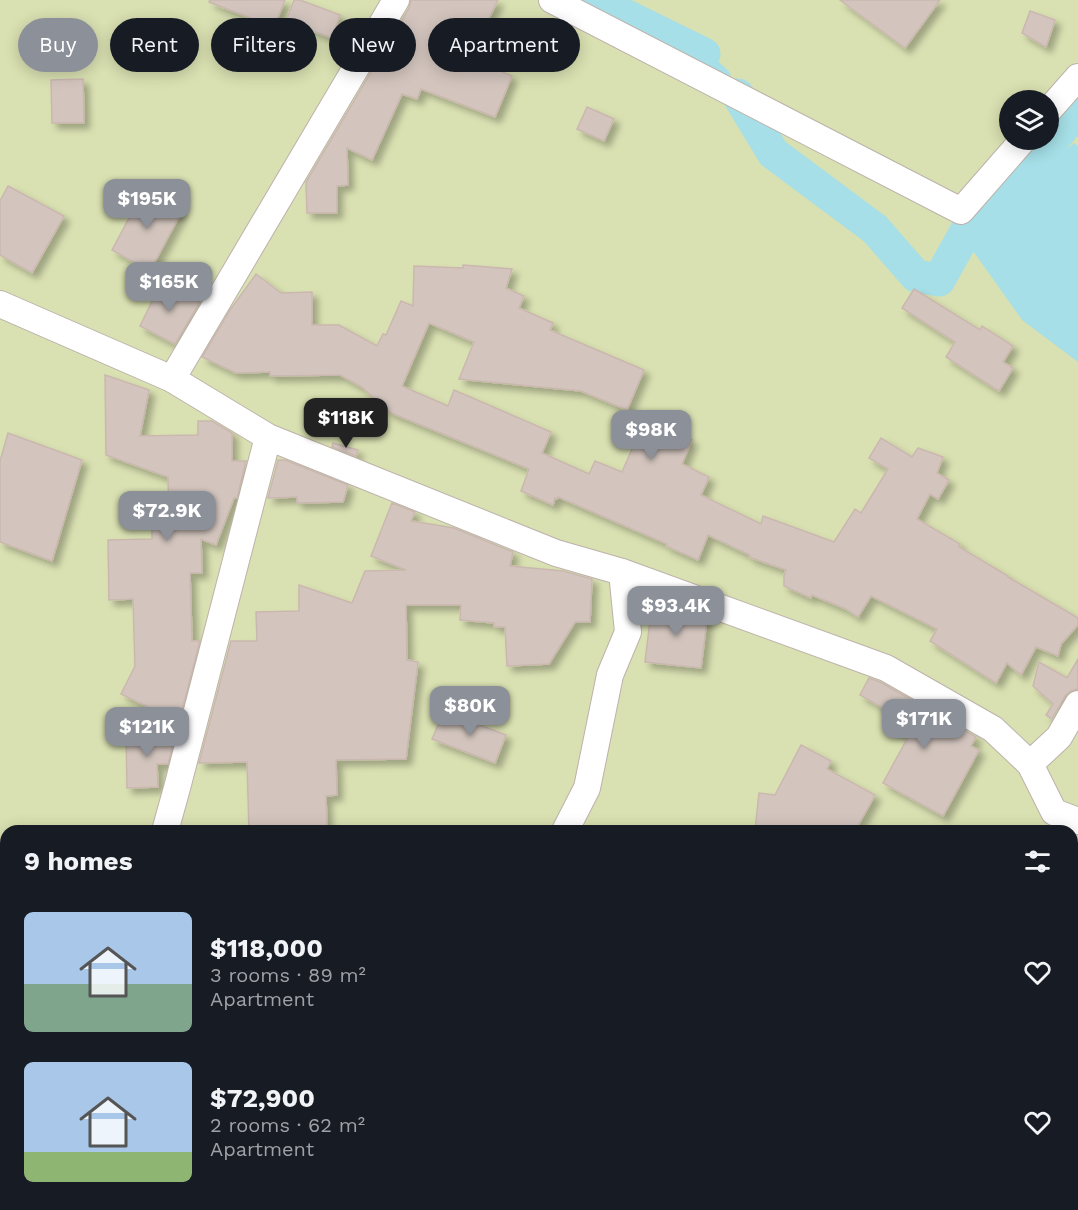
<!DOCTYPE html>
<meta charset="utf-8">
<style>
body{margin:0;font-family:"Work Sans",sans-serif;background:#242831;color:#f1f3f6;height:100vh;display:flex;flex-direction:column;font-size:22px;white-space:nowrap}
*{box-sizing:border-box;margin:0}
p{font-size:20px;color:#9ea1a6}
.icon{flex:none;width:33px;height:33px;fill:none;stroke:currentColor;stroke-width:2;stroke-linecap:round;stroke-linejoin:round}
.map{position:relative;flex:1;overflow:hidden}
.side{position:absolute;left:0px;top:825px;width:1078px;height:386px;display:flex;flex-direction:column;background:#171b24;border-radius:18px 18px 0 0;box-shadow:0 3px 15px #0003}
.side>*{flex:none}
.hud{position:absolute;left:18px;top:18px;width:600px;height:54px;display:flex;gap:12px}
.fabs{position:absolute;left:999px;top:90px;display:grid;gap:12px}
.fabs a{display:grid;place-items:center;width:60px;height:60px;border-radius:50%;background:#171b24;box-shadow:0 3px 15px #0003;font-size:30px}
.price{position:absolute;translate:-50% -51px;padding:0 14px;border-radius:12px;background:#8c9099;color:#fff;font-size:20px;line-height:39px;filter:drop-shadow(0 2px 3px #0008)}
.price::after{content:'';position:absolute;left:50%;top:36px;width:18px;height:14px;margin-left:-9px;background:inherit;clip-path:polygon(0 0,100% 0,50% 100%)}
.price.current{background:#222;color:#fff}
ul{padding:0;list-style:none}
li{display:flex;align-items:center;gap:18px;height:150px;padding:0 24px}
li span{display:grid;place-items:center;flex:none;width:168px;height:120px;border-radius:9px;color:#555}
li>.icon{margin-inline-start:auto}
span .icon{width:72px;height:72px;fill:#fffc;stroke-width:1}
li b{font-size:26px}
h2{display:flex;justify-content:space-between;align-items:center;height:72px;padding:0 24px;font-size:26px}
.tag{padding:0 21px;border-radius:27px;background:#171b24;box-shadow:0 3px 15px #0003;font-size:21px;line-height:54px}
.tag.current{background:#8c9099;color:#fff}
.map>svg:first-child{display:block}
.green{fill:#d9e0b1;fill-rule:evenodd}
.water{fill:#a6dfe7}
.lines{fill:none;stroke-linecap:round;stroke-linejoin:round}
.stream{stroke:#a6dfe7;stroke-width:9}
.canal{stroke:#a6dfe7;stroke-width:33}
.building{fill:#d3c5be;stroke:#cab8af;stroke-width:1.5;filter:url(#shadow)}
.minor-casing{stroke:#bdb2ab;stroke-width:28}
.minor{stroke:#fff;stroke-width:26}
</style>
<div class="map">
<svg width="1078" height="1210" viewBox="0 0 1078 1210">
<defs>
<filter id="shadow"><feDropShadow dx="5.5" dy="5.5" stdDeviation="3" flood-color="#0004"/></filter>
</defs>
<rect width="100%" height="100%" fill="#f0e9e4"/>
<path class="green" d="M0,0h1078v1210h-816l-17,-5 827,-1v-373h-1066v299l-6,-2zM1010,100h38v40h-38z"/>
<polygon class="water" points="1074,143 1078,146 1078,362 1022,320 973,251 1000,201"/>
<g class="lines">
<polyline class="stream" points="704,54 726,75"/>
<g class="canal">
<polyline points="594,0 704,54"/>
<polyline points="738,95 773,153 875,229 916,276 939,280 969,226 1023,175 1078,110"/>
</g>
</g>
<g class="building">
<polygon points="210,0 285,0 274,27 209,2"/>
<polygon points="294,0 300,0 340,15 332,38 286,21"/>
<polygon points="411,0 498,0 480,36 487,42 473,60 512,76 495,117 421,89 417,99 402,94 372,160 347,148 348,185 337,186 337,213 307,213 306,182 409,8"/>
<polygon points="840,0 940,0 905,48"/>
<polygon points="1030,11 1055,20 1046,47 1022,33"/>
<polygon points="83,79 84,123 52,123 51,80"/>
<polygon points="587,107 614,119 604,141 577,129"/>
<polygon points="8,186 64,216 32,273 0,255 0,201"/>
<polygon points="144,190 182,211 150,271 112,250"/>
<polygon points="463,265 512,269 506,288 524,296 519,308 553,323 550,330 644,370 627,410 581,391 459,379 474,342 429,323 402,386 448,406 454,390 551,432 542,453 589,474 595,461 622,472 645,419 692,440 682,464 709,477 701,495 761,524 763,516 834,542 855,509 861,513 888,469 869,458 881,438 912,457 918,448 943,457 937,473 949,480 938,499 930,494 917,519 960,544 959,547 1008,576 1008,577 1078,618 1078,625 1061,644 1058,656 1036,647 1021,675 1007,663 996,683 930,641 937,629 871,596 858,617 846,609 812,595 811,598 784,586 784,576 786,570 749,557 750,555 708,535 698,560 666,546 667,544 558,497 557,499 555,498 553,505 521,491 529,469 389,412 362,387 340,375 270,376 270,372 236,373 202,357 230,310 256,274 281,293 312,292 312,325 339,325 377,346 383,334 386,335 401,301 413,306 414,266 463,268"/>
<polygon points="161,283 200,302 175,344 140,326"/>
<polygon points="914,289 980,330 982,326 1013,346 1003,362 1013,368 999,391 946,357 955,342 902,308"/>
<polygon points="105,375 149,390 140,436 198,435 198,421 212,421 232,433 232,461 246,461 237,498 234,498 216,545 201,539 202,573 190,573 192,641 200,641 179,722 121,694 135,666 133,599 109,600 108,540 152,539 152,528 169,527 168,477 106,455"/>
<polygon points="8,433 82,460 52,561 0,542 0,461"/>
<polygon points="333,443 358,450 356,456 332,447"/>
<polygon points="278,460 285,460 348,485 343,502 297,503 297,497 268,498"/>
<polygon points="392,503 415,512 411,521 454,528 513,552 510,566 563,571 592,579 590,622 575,622 549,664 507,666 505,627 494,627 494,623 460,620 461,605 406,605 407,660 418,662 406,759 336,760 337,795 326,796 327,831 249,831 247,762 199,763 231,641 257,641 256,612 299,611 299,585 352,603 365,571 406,570 371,556"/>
<polygon points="652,604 672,606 707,619 701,668 645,662"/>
<polygon points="1078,659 1078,689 1071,691 1065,696 1052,719 1046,715 1053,704 1033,686 1039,662 1067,678"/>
<polygon points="869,678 880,682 976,737 971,746 979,750 943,816 883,783 908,737 887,726 894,714 860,695"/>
<polygon points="443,714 478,722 477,724 506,735 495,763 432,739"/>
<polygon points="176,734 168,764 157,764 158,787 127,788 126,735"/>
<polygon points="801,745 831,761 827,769 875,795 855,831 755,831 759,793 775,795"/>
</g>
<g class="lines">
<defs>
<g id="minor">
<polyline points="552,0 961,211 1023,140"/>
<polyline points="1048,111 1078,77"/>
<polyline points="0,304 172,379 268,437 556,553 622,572 886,668 993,729 1030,764 1054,812 1078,821"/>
<polyline points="172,379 396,0"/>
<polyline points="1030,764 1059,737 1078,704"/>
<polyline points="165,831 177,788 268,437"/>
<polyline points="565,831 587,788 610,675 628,632 622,572"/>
<polyline points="0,1137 6,1138"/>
<polyline points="237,1204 255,1210"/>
<polyline points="620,1204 619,1206 631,1210"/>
<polyline points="506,1210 507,1204"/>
</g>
</defs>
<use href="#minor" class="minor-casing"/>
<use href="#minor" class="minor"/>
</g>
</svg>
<div class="fabs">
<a><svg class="icon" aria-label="layers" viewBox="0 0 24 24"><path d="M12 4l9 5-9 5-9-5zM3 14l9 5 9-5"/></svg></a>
</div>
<b class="price" style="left:147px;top:230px">$195K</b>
<b class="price" style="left:169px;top:313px">$165K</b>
<b class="price current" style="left:346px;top:449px">$118K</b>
<b class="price" style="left:651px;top:461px">$98K</b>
<b class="price" style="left:167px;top:542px">$72.9K</b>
<b class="price" style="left:676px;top:637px">$93.4K</b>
<b class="price" style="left:470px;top:737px">$80K</b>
<b class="price" style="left:924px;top:750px">$171K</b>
<b class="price" style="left:147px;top:758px">$121K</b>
<div class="hud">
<a class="tag current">Buy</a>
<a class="tag">Rent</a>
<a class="tag">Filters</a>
<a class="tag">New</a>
<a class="tag">Apartment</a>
</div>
<section class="side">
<h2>9 homes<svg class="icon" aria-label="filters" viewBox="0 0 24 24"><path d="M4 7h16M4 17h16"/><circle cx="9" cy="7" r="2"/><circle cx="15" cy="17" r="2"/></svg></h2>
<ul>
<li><span style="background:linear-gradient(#a9c7e8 60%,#7fa58c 0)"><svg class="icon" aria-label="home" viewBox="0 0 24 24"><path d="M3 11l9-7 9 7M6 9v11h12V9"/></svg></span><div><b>$118,000</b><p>3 rooms · 89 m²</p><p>Apartment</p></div><svg class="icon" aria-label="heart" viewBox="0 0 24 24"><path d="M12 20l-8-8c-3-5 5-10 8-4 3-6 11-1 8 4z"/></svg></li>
<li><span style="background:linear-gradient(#a9c7e8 75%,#8fb573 0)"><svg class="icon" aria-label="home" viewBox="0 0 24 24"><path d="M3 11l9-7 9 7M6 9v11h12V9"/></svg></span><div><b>$72,900</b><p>2 rooms · 62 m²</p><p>Apartment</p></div><svg class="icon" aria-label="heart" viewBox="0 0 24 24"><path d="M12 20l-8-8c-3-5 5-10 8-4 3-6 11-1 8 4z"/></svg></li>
</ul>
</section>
</div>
